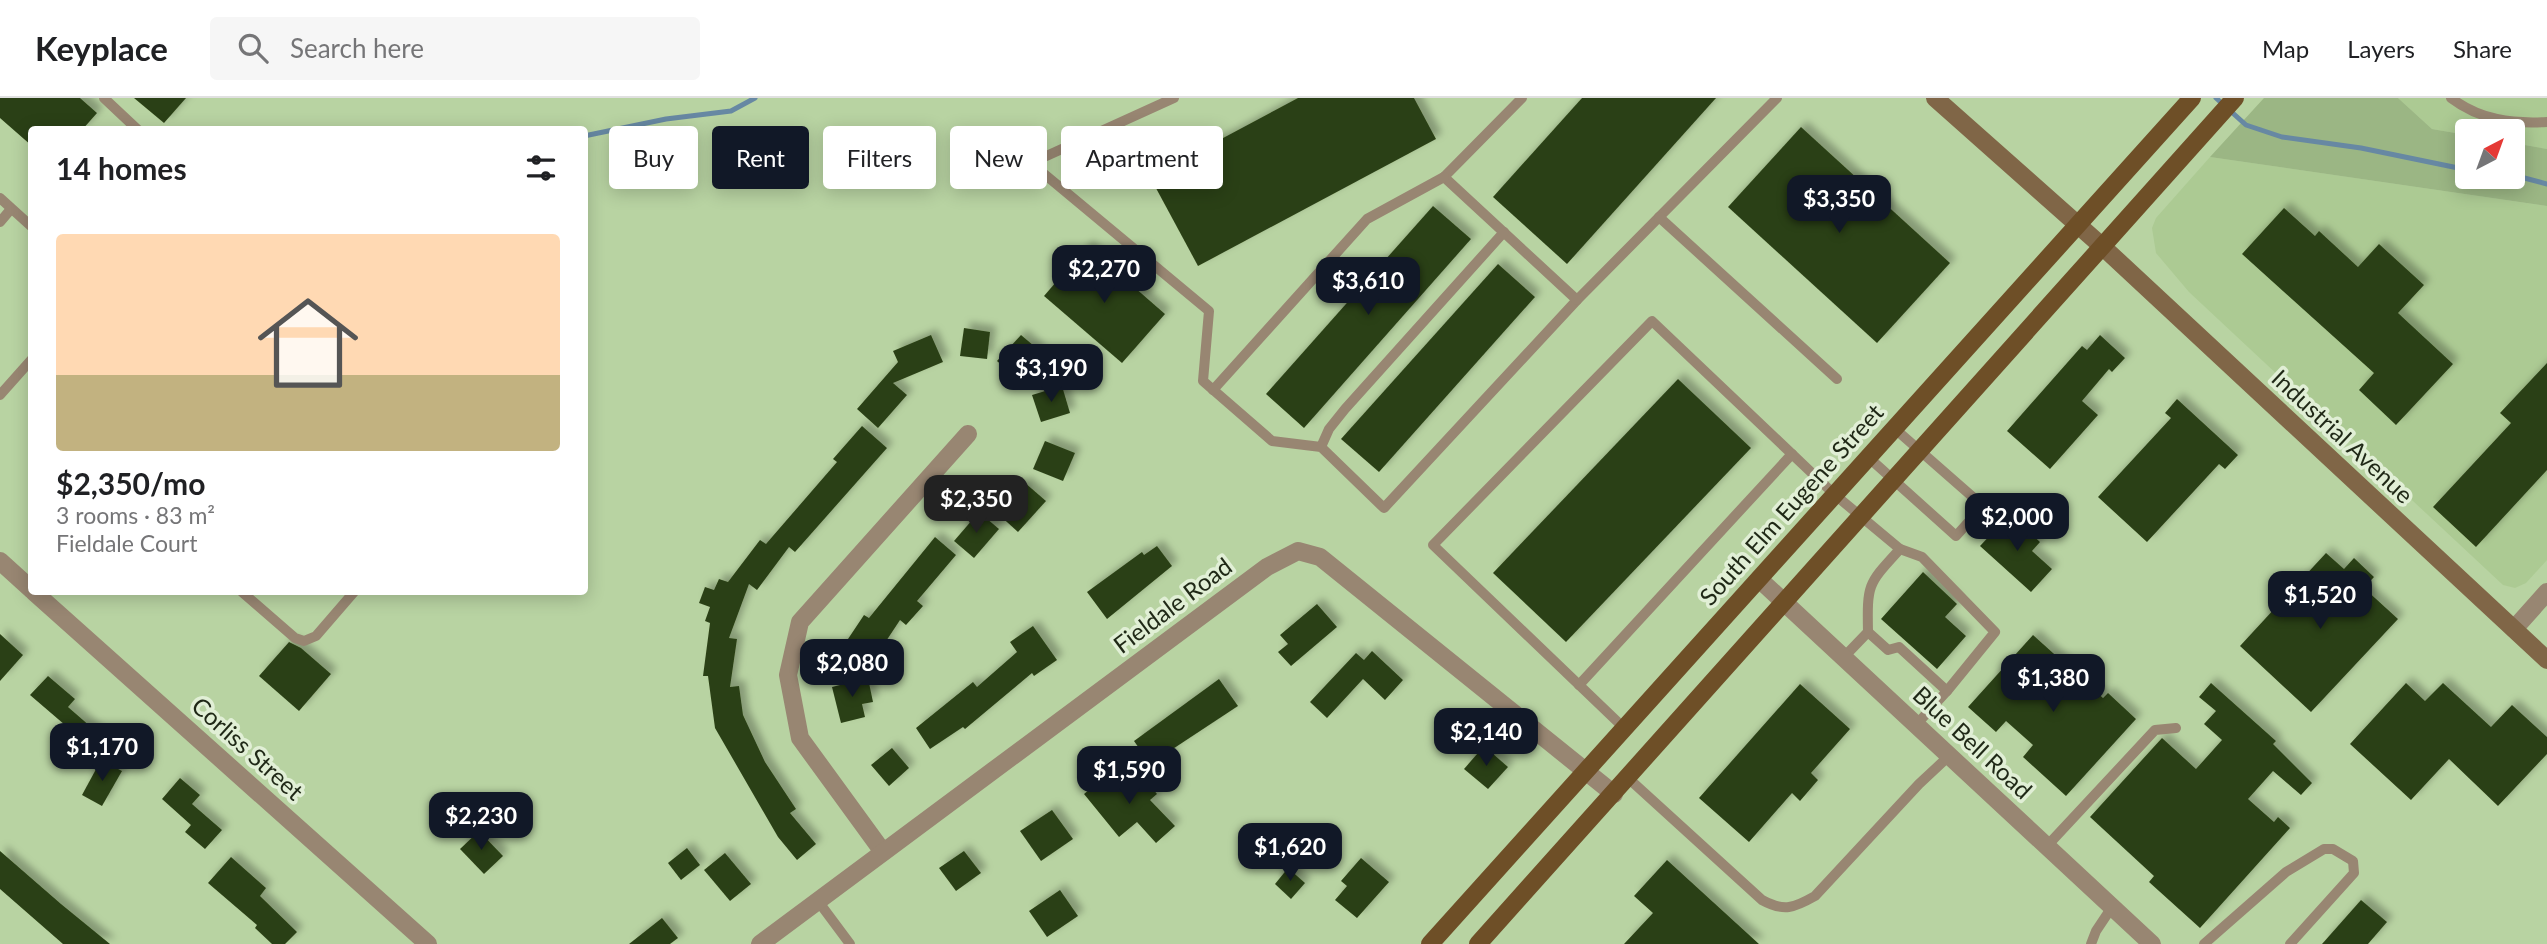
<!DOCTYPE html>
<meta charset="utf-8">
<style>
body{margin:0;font-family:Lato,sans-serif;background:#f6f6f6;color:#202124;height:100vh;display:flex;flex-direction:column;font-size:26px;white-space:nowrap}
*{box-sizing:border-box;margin:0}
p{font-size:23px;color:#757577}
.icon{flex:none;width:38px;height:38px;fill:none;stroke:currentColor;stroke-width:2;stroke-linecap:round;stroke-linejoin:round}
.map{position:relative;flex:1;overflow:hidden}
.details{position:absolute;left:28px;top:28px;width:560px;height:469px;display:flex;flex-direction:column;background:#fff;border-radius:7px;box-shadow:0 4px 18px #0003}
.details>*{flex:none}
.guide{position:absolute;left:609px;top:28px;width:665px;height:63px;display:flex;gap:14px}
.needle{width:46px;rotate:41deg}
.controls{position:absolute;left:2455px;top:21px;display:grid;gap:14px}
.controls a{display:grid;place-items:center;width:70px;height:70px;border-radius:7px;background:#fff;box-shadow:0 4px 18px #0003;font-size:35px}
.price{position:absolute;translate:-50% -60px;padding:0 16px;border-radius:14px;background:#111827;color:#fff;font-size:23px;line-height:46px;filter:drop-shadow(0 2px 4px #0008)}
.price::after{content:'';position:absolute;left:50%;top:42px;width:21px;height:16px;margin-left:-10px;background:inherit;clip-path:polygon(0 0,100% 0,50% 100%)}
.price.active{background:#222;color:#fff}
ul{padding:0;list-style:none}
li{display:grid;align-content:center;gap:14px;height:371px;padding:0 28px}
li+li{border-top:2px solid #e0e0e0}
li span{display:grid;place-items:center;height:217px;border-radius:7px;color:#555}
li>.icon{margin-inline-start:auto}
span .icon{width:126px;height:126px;fill:#fffc;stroke-width:1}
li b{font-size:30px}
h2{display:flex;justify-content:space-between;align-items:center;height:84px;padding:0 28px;font-size:30px}
.tag{padding:0 24px;border-radius:7px;background:#fff;box-shadow:0 4px 18px #0003;font-size:24px;line-height:63px}
.tag.active{background:#111827;color:#fff}
header{display:flex;align-items:center;gap:42px;box-sizing:border-box;height:98px;padding:0 35px;background:#fff;border-bottom:2px solid #e0e0e0}
header strong{font-size:33px}
nav{display:flex;gap:38px;margin-inline-start:auto;font-size:24px}
.search{width:490px;height:63px;background:#f6f6f6;display:flex;align-items:center;gap:18px;box-sizing:border-box;padding:0 24px;border-radius:7px;color:#757577;font-size:26px}
.map>svg:first-child{display:block}
.built{fill:#acca93}
.green{fill:#9bb684}
.lines{fill:none;stroke-linecap:round;stroke-linejoin:round}
.stream{stroke:#6788a3;stroke-width:5}
.building{fill:#2c4116;filter:url(#shadow)}
.lane{stroke:#988672;stroke-width:10}
.street{stroke:#988672;stroke-width:18}
.secondary{stroke:#806647;stroke-width:18}
.primary{stroke:#6e4f27;stroke-width:18}
.labels{text-anchor:middle;stroke-width:7;stroke-linejoin:round;paint-order:stroke}
.street-label{font-size:24px;fill:#1f2816;stroke:#e1efd6}
</style>
<header>
<strong>Keyplace</strong>
<div class="search"><svg class="icon" aria-label="search" viewBox="0 0 24 24"><circle cx="10" cy="10" r="6"/><path d="M15 15l6 6"/></svg>Search here</div>
<nav><a>Map</a><a>Layers</a><a>Share</a></nav>
</header>
<div class="map">
<svg width="2547" height="846" viewBox="0 0 2547 846">
<defs>
<filter id="shadow"><feDropShadow dx="6" dy="-6" stdDeviation="3.5" flood-color="#0004"/></filter>
</defs>
<rect width="100%" height="100%" fill="#b8d3a2"/>
<g class="built">
<polygon points="2398,0 2547,0 2547,51 2513,45 2513,33 2468,33 2467,37 2432,31"/>
<polygon points="2210,59 2547,108 2547,462 2526,485 2515,490 2503,487 2189,194 2156,155 2152,130 2156,120"/>
</g>
<polygon class="green" points="2264,0 2398,0 2432,31 2467,37 2468,79 2513,79 2513,45 2547,51 2547,108 2210,59"/>
<g class="lines">
<g class="stream">
<polyline points="2216,0 2246,27 2282,39 2361,50 2468,72"/>
<polyline points="584,38 666,21 731,13 755,0"/>
<polyline points="2513,77 2547,86"/>
</g>
</g>
<g class="building">
<polygon points="0,0 80,0 97,15 82,32 32,32 32,48 0,20"/>
<polygon points="134,0 186,0 164,25"/>
<polygon points="1298,0 1414,0 1436,41 1198,168 1150,79"/>
<polygon points="1582,0 1716,0 1567,166 1493,99"/>
<polygon points="1801,29 1950,165 1877,245 1728,109"/>
<polygon points="1433,108 1471,141 1304,330 1266,296"/>
<polygon points="2284,110 2315,138 2319,133 2358,169 2379,146 2424,187 2398,215 2453,266 2396,327 2359,292 2374,275 2242,156"/>
<polygon points="1087,148 1165,216 1122,265 1044,198"/>
<polygon points="1498,166 1535,199 1379,374 1341,341"/>
<polygon points="964,230 990,234 987,261 960,258"/>
<polygon points="931,237 943,264 893,285 907,297 878,330 857,311 898,264 893,253"/>
<polygon points="1021,237 1040,253 1032,262 1042,271 1027,289 997,263"/>
<polygon points="2100,237 2125,260 2112,274 2109,271 2082,303 2098,317 2050,371 2007,333 2082,248 2087,252"/>
<polygon points="2547,265 2547,372 2476,449 2433,409 2511,325 2500,315"/>
<polygon points="1678,281 1751,350 1566,544 1493,475"/>
<polygon points="1062,288 1070,315 1041,324 1032,297"/>
<polygon points="2177,301 2238,357 2225,371 2219,366 2147,444 2098,399 2171,320 2165,315"/>
<polygon points="862,328 887,350 795,454 789,449 757,492 749,486 729,540 737,541 730,589 739,588 743,617 765,664 796,711 790,715 816,746 797,762 778,739 715,630 708,578 703,578 710,525 705,523 710,509 699,505 705,489 714,492 719,481 728,484 760,442 766,446 837,364 833,361"/>
<polygon points="1045,343 1075,355 1063,383 1033,371"/>
<polygon points="1024,384 1046,403 1018,434 997,415"/>
<polygon points="979,414 999,431 974,460 954,443"/>
<polygon points="2010,416 2040,444 2032,453 2052,471 2031,494 1980,448"/>
<polygon points="935,439 956,457 917,503 923,508 906,527 900,522 867,572 840,553 864,517 869,520"/>
<polygon points="1157,448 1172,468 1107,521 1087,494 1142,454 1144,457"/>
<polygon points="2326,455 2344,471 2354,460 2374,479 2364,490 2398,521 2311,614 2240,548"/>
<polygon points="1923,474 1957,506 1945,519 1966,538 1937,571 1881,521"/>
<polygon points="1317,506 1337,529 1291,568 1278,554 1288,546 1280,537"/>
<polygon points="1033,528 1057,562 1034,578 1032,575 965,631 963,629 930,651 916,630 973,584 977,589 1017,554 1010,544"/>
<polygon points="0,536 23,557 0,583"/>
<polygon points="2033,537 2103,600 2108,595 2136,621 2066,698 2023,659 2033,647 2006,623 1996,634 1968,609"/>
<polygon points="289,544 301,550 331,576 299,613 259,578"/>
<polygon points="1372,553 1403,582 1385,602 1363,581 1327,620 1310,604 1356,555 1364,562"/>
<polygon points="48,578 75,601 68,609 106,642 88,662 57,636 65,627 30,597"/>
<polygon points="868,580 873,604 862,606 865,619 841,625 832,589"/>
<polygon points="1219,581 1238,608 1150,666 1134,643"/>
<polygon points="2211,585 2276,643 2273,646 2312,685 2301,697 2273,673 2248,701 2274,724 2278,719 2290,730 2200,830 2149,784 2154,778 2090,719 2162,640 2196,671 2222,642 2204,626 2216,613 2199,599"/>
<polygon points="2406,585 2425,603 2443,585 2491,629 2512,607 2547,639 2547,656 2498,708 2449,661 2411,702 2350,646"/>
<polygon points="1800,586 1850,631 1811,675 1818,682 1800,703 1792,695 1749,744 1699,700"/>
<polygon points="1484,648 1508,669 1488,691 1464,671"/>
<polygon points="892,650 909,670 889,688 871,667"/>
<polygon points="101,662 122,673 102,708 82,697"/>
<polygon points="1136,670 1157,696 1150,702 1175,728 1156,745 1137,724 1119,739 1084,696 1107,677 1116,687"/>
<polygon points="180,680 200,697 192,706 222,732 205,751 185,734 191,727 162,701"/>
<polygon points="1052,712 1073,741 1041,763 1020,733"/>
<polygon points="479,733 503,758 484,776 460,751"/>
<polygon points="687,750 700,767 681,782 668,765"/>
<polygon points="0,753 61,806 110,846 63,846 0,791"/>
<polygon points="964,753 981,775 956,793 939,770"/>
<polygon points="725,755 751,786 730,803 704,772"/>
<polygon points="231,759 266,790 260,798 297,834 285,846 272,846 255,830 257,827 208,785"/>
<polygon points="1361,760 1389,784 1357,820 1335,802 1347,788 1341,783"/>
<polygon points="1667,762 1759,846 1624,846 1653,815 1634,798"/>
<polygon points="1288,770 1305,785 1291,801 1275,786"/>
<polygon points="1060,792 1078,818 1047,839 1029,813"/>
<polygon points="2361,802 2387,824 2368,846 2322,846"/>
<polygon points="662,820 678,840 670,846 629,846"/>
</g>
<g class="lines">
<g class="lane">
<polyline points="104,0 138,32"/>
<polyline points="1174,0 1031,65 1209,213 1203,283 1272,343 1321,349 1384,410 1577,202"/>
<polyline points="1522,0 1444,79 1577,202 1777,0"/>
<path d="M2451,0c29,22 61,26 96,24"/>
<polyline points="0,100 32,129"/>
<polyline points="1659,119 1837,281"/>
<polyline points="0,124 11,111"/>
<polyline points="1213,292 1367,121 1444,79"/>
<polyline points="0,297 32,261"/>
<polyline points="1321,349 1329,331 1345,311 1504,134"/>
<polyline points="1868,359 1956,438 1983,408 1894,330"/>
<polyline points="1900,451 1922,459 1995,534 1947,593"/>
<polyline points="242,494 295,540 304,543 316,538 354,494"/>
<polyline points="1868,534 1888,552 1899,549 1947,593 1916,627"/>
<polyline points="1579,587 1792,356"/>
<path d="M1624,630l-191,-183 219,-224 182,173 66,55c-32,35 -33,34 -32,83l-25,26"/>
<path d="M1628,680l134,122c22,12 32,8 53,-4l104,-112 30,-28"/>
<polyline points="2047,748 2155,632 2176,630"/>
<polyline points="818,803 850,846"/>
<polyline points="2091,846 2096,833 2112,809"/>
<polyline points="2204,846 2286,774 2324,751 2333,751 2353,763 2354,775 2290,846"/>
</g>
<g class="street">
<polyline points="0,463 32,492"/>
<polyline points="1759,481 2152,846"/>
<polyline points="34,494 428,846"/>
<polyline points="2514,531 2547,494"/>
<polyline points="883,754 800,640 788,577 800,524 968,336"/>
<polyline points="760,846 1267,469 1298,453 1320,459 1614,696"/>
</g>
<polyline class="secondary" points="1935,0 2104,150 2547,562"/>
<g class="primary">
<polyline points="1430,846 2192,0"/>
<polyline points="1478,846 2235,0"/>
</g>
</g>
<g class="labels">
<g class="street-label">
<text transform="translate(2342 339) rotate(43)" y="8">Industrial Avenue</text>
<text transform="translate(1792 407) rotate(-48)" y="8">South Elm Eugene Street</text>
<text transform="translate(1173 508) rotate(-37)" y="8">Fieldale Road</text>
<text transform="translate(1972 645) rotate(43)" y="8">Blue Bell Road</text>
<text transform="translate(247 651) rotate(42)" y="8">Corliss Street</text>
</g>
</g>
</svg>
<div class="controls">
<a><svg class="needle" viewBox="-14 -14 28 28"><path d="M0-13l5 13h-10z" fill="#e53935"/><path d="M0 13l5-13h-10z" fill="#757577"/></svg></a>
</div>
<b class="price" style="left:1839px;top:137px">$3,350</b>
<b class="price" style="left:1104px;top:207px">$2,270</b>
<b class="price" style="left:1368px;top:219px">$3,610</b>
<b class="price" style="left:1051px;top:306px">$3,190</b>
<b class="price active" style="left:976px;top:437px">$2,350</b>
<b class="price" style="left:2017px;top:455px">$2,000</b>
<b class="price" style="left:2320px;top:533px">$1,520</b>
<b class="price" style="left:852px;top:601px">$2,080</b>
<b class="price" style="left:2053px;top:616px">$1,380</b>
<b class="price" style="left:1486px;top:670px">$2,140</b>
<b class="price" style="left:102px;top:685px">$1,170</b>
<b class="price" style="left:1129px;top:708px">$1,590</b>
<b class="price" style="left:481px;top:754px">$2,230</b>
<b class="price" style="left:1290px;top:785px">$1,620</b>
<div class="guide">
<a class="tag">Buy</a>
<a class="tag active">Rent</a>
<a class="tag">Filters</a>
<a class="tag">New</a>
<a class="tag">Apartment</a>
</div>
<section class="details">
<h2>14 homes<svg class="icon" aria-label="filters" viewBox="0 0 24 24"><path d="M4 7h16M4 17h16"/><circle cx="9" cy="7" r="2"/><circle cx="15" cy="17" r="2"/></svg></h2>
<ul>
<li><span style="background:linear-gradient(#ffd9b3 65%,#c2b280 0)"><svg class="icon" aria-label="home" viewBox="0 0 24 24"><path d="M3 11l9-7 9 7M6 9v11h12V9"/></svg></span><div><b>$2,350/mo</b><p>3 rooms · 83 m²</p><p>Fieldale Court</p></div></li>
</ul>
</section>
</div>
